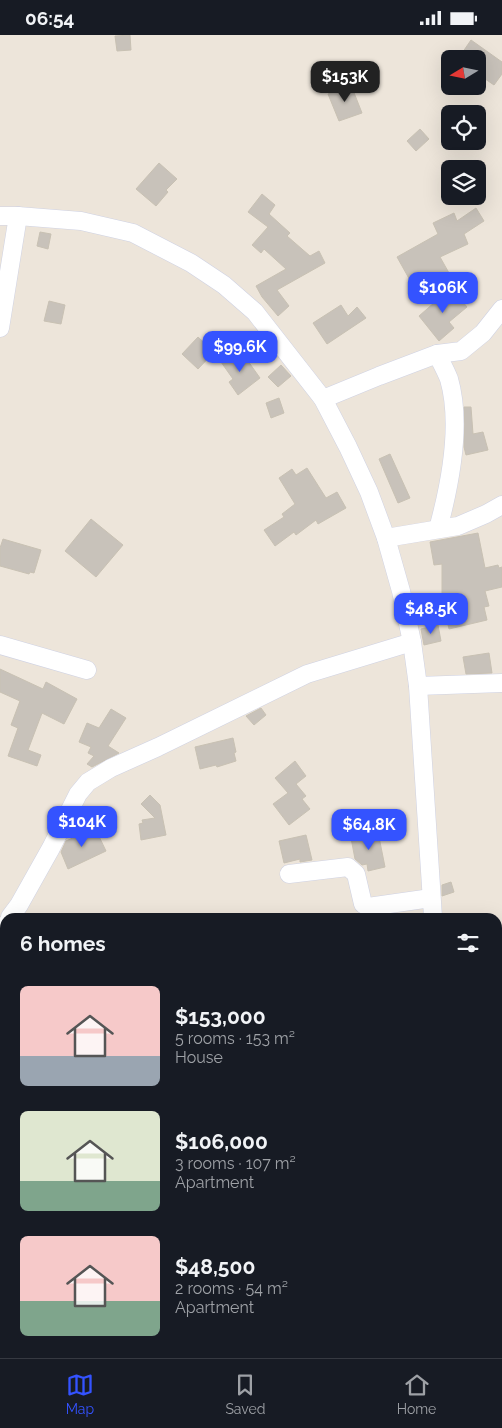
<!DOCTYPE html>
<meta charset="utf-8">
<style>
body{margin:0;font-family:Raleway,sans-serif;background:#242831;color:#f1f3f6;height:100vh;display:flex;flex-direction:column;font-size:19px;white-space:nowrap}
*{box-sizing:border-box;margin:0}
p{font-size:16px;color:#9ea1a6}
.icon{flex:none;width:28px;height:28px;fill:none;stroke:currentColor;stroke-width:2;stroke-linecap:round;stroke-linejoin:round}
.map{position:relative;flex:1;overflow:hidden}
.sheet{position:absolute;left:0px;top:878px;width:502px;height:446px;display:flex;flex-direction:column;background:#171b24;border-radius:15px 15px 0 0;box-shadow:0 5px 20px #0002}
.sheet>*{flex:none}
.needle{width:32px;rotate:260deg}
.controls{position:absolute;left:441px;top:15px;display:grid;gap:10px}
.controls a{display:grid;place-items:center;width:45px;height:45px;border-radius:8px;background:#171b24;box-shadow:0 5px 20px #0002;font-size:25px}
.price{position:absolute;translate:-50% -42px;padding:0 11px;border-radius:10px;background:#3453ff;color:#fff;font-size:16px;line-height:32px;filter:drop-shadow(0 1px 2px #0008)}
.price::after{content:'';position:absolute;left:50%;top:30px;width:15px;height:11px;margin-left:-8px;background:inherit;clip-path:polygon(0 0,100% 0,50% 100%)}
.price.current{background:#222;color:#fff}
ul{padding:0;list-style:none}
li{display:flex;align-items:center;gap:15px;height:125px;padding:0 20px}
li span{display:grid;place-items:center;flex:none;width:140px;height:100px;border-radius:8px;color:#555}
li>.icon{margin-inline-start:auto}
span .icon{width:60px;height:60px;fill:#fffc;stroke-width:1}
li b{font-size:21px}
h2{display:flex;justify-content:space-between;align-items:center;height:60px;padding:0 20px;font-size:21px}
.status{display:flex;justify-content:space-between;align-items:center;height:35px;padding:0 25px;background:#171b24;direction:ltr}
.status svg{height:14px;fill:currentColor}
.tabs{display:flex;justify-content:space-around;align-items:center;height:70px;border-top:1px solid #363941;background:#171b24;font-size:14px;color:#9ea1a6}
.tabs a{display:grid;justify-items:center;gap:2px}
.tabs .current{color:#3453ff}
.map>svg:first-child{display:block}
.building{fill:#c8c2ba;stroke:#c8c1b3}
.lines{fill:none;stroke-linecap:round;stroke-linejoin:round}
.street-casing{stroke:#cfd2e3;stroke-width:19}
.street{stroke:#fff;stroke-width:18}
</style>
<div class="status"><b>06:54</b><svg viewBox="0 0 49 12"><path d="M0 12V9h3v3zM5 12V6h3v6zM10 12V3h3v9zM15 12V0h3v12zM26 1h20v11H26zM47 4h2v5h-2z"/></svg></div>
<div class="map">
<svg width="502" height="1323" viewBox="0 0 502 1323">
<rect width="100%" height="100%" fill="#ede5da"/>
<g class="building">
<polygon points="130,0 131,15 117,16 115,1"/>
<polygon points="471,5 502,27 502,39 494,50 478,39 478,24 458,24"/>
<polygon points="351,50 362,78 339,86 328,59"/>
<polygon points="420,94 429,104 416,116 407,106"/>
<polygon points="159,128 177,144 166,155 168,157 156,171 136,154"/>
<polygon points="262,159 275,170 269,179 290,198 287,201 310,221 319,216 325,228 277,255 289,271 278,281 262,262 256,251 286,234 264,214 261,218 252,210 268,192 248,177"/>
<polygon points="476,173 484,186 464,199 468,209 440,222 449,238 416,256 397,222 438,199 433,188 454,178 457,186"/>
<polygon points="40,197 51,199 48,214 37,211"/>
<polygon points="451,253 467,272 449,287 454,293 439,306 419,281"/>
<polygon points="49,266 65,270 61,289 44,286"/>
<polygon points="341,270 348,281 357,272 366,283 327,309 313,288"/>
<polygon points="198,302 214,317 198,334 182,319"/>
<polygon points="233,318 237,324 243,319 260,343 238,360 229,347 233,344 221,327"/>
<polygon points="281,330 291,341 278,352 268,342"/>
<polygon points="279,363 284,378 271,383 266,368"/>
<polygon points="464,372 471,372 473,399 483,397 488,415 466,420 464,412"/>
<polygon points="390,419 410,463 398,468 379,424"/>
<polygon points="307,433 326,463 337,457 346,473 318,489 316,485 296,500 294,497 275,511 264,495 284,482 282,479 295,469 279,443 292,434 296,440"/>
<polygon points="91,484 123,510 96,542 65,516"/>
<polygon points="478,498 485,533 498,530 499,533 502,532 502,552 485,556 489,571 484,572 487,585 449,594 442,564 442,529 434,530 430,507"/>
<polygon points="3,504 41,515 34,538 30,537 29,539 0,531 0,513"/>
<polygon points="438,590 441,606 424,610 421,594"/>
<polygon points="489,618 492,638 466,639 463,622"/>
<polygon points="0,634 43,654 46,647 77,664 64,689 42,678 28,715 41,720 37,731 8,721 18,693 11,690 20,666 0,657"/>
<polygon points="261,673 266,680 254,690 246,681"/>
<polygon points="111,674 126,683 108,711 119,718 92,732 87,729 94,721 88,718 91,712 79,707 87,688 99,693"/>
<polygon points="233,703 236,717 234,718 236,726 217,732 216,730 200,734 195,712"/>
<polygon points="295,726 306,741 296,749 306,761 302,764 310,774 289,790 273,769 288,758 275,743"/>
<polygon points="150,760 160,770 166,800 141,805 139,789 143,788 142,785 155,783 141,769"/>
<polygon points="95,793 106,816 68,834 61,817 66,806"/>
<polygon points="378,797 385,832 368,836 367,829 362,830 355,824 351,803"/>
<polygon points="306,800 312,825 300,827 300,824 284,828 279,806"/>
<polygon points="451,847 454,857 442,861 442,850"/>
</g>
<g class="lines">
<defs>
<g id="street">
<polyline points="0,181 18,181 81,186 133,198 191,228 224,250 255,277 323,364 348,412 369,457 386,503 401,556 412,607 418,651 433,882"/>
<polyline points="0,293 18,181"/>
<path d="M437,319c4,8 9,17 12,25 13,45 1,106 -11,150"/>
<polyline points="323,364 379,341 437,319 461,316 483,298 502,274"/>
<polyline points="386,503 458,491 486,479 502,470"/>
<polyline points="0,610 87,635"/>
<polyline points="418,651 502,648"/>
<polyline points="289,839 348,832 356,839 363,869 368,872 431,863"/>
<polyline points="10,882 19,870 51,813 78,759 88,747 111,733 158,712 307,639 412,607"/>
<polyline points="0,897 5,890"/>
<polyline points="0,995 5,1005"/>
<polyline points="498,1241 502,1240"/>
<polyline points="447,1319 450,1323"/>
</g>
</defs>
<use href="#street" class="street-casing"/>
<use href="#street" class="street"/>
</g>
</svg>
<div class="controls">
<a><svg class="needle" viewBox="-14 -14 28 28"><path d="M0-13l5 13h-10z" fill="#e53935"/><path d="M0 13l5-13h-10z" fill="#9ea1a6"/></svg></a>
<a><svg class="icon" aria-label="locate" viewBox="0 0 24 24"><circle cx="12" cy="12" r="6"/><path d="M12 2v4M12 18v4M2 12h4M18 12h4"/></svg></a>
<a><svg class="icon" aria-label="layers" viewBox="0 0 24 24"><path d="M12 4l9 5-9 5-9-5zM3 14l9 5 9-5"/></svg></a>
</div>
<b class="price current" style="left:345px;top:68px">$153K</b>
<b class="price" style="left:443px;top:279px">$106K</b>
<b class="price" style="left:240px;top:338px">$99.6K</b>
<b class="price" style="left:431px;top:600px">$48.5K</b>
<b class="price" style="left:82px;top:813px">$104K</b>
<b class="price" style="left:369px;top:816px">$64.8K</b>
<section class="sheet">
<h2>6 homes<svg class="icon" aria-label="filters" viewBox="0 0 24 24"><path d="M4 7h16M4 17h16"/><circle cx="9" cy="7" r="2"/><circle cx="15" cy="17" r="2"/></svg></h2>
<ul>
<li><span style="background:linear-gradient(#f6c9c9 70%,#9aa5b1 0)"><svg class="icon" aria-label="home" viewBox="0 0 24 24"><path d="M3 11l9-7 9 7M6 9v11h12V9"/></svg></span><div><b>$153,000</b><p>5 rooms · 153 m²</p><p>House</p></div></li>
<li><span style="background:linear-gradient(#dfe7d0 70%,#7fa58c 0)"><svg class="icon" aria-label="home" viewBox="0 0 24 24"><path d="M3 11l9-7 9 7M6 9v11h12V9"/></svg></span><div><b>$106,000</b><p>3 rooms · 107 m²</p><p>Apartment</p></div></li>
<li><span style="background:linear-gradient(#f6c9c9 65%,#7fa58c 0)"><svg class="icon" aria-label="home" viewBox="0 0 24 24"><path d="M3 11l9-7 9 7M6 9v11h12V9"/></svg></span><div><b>$48,500</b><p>2 rooms · 54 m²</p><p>Apartment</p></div></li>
</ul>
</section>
</div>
<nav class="tabs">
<a class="current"><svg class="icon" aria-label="map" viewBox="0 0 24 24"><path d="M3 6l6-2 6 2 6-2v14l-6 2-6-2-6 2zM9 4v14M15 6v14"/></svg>Map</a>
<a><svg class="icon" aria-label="saved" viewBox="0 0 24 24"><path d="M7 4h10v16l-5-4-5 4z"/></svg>Saved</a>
<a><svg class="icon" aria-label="home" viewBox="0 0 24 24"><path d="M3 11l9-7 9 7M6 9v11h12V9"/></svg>Home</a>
</nav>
